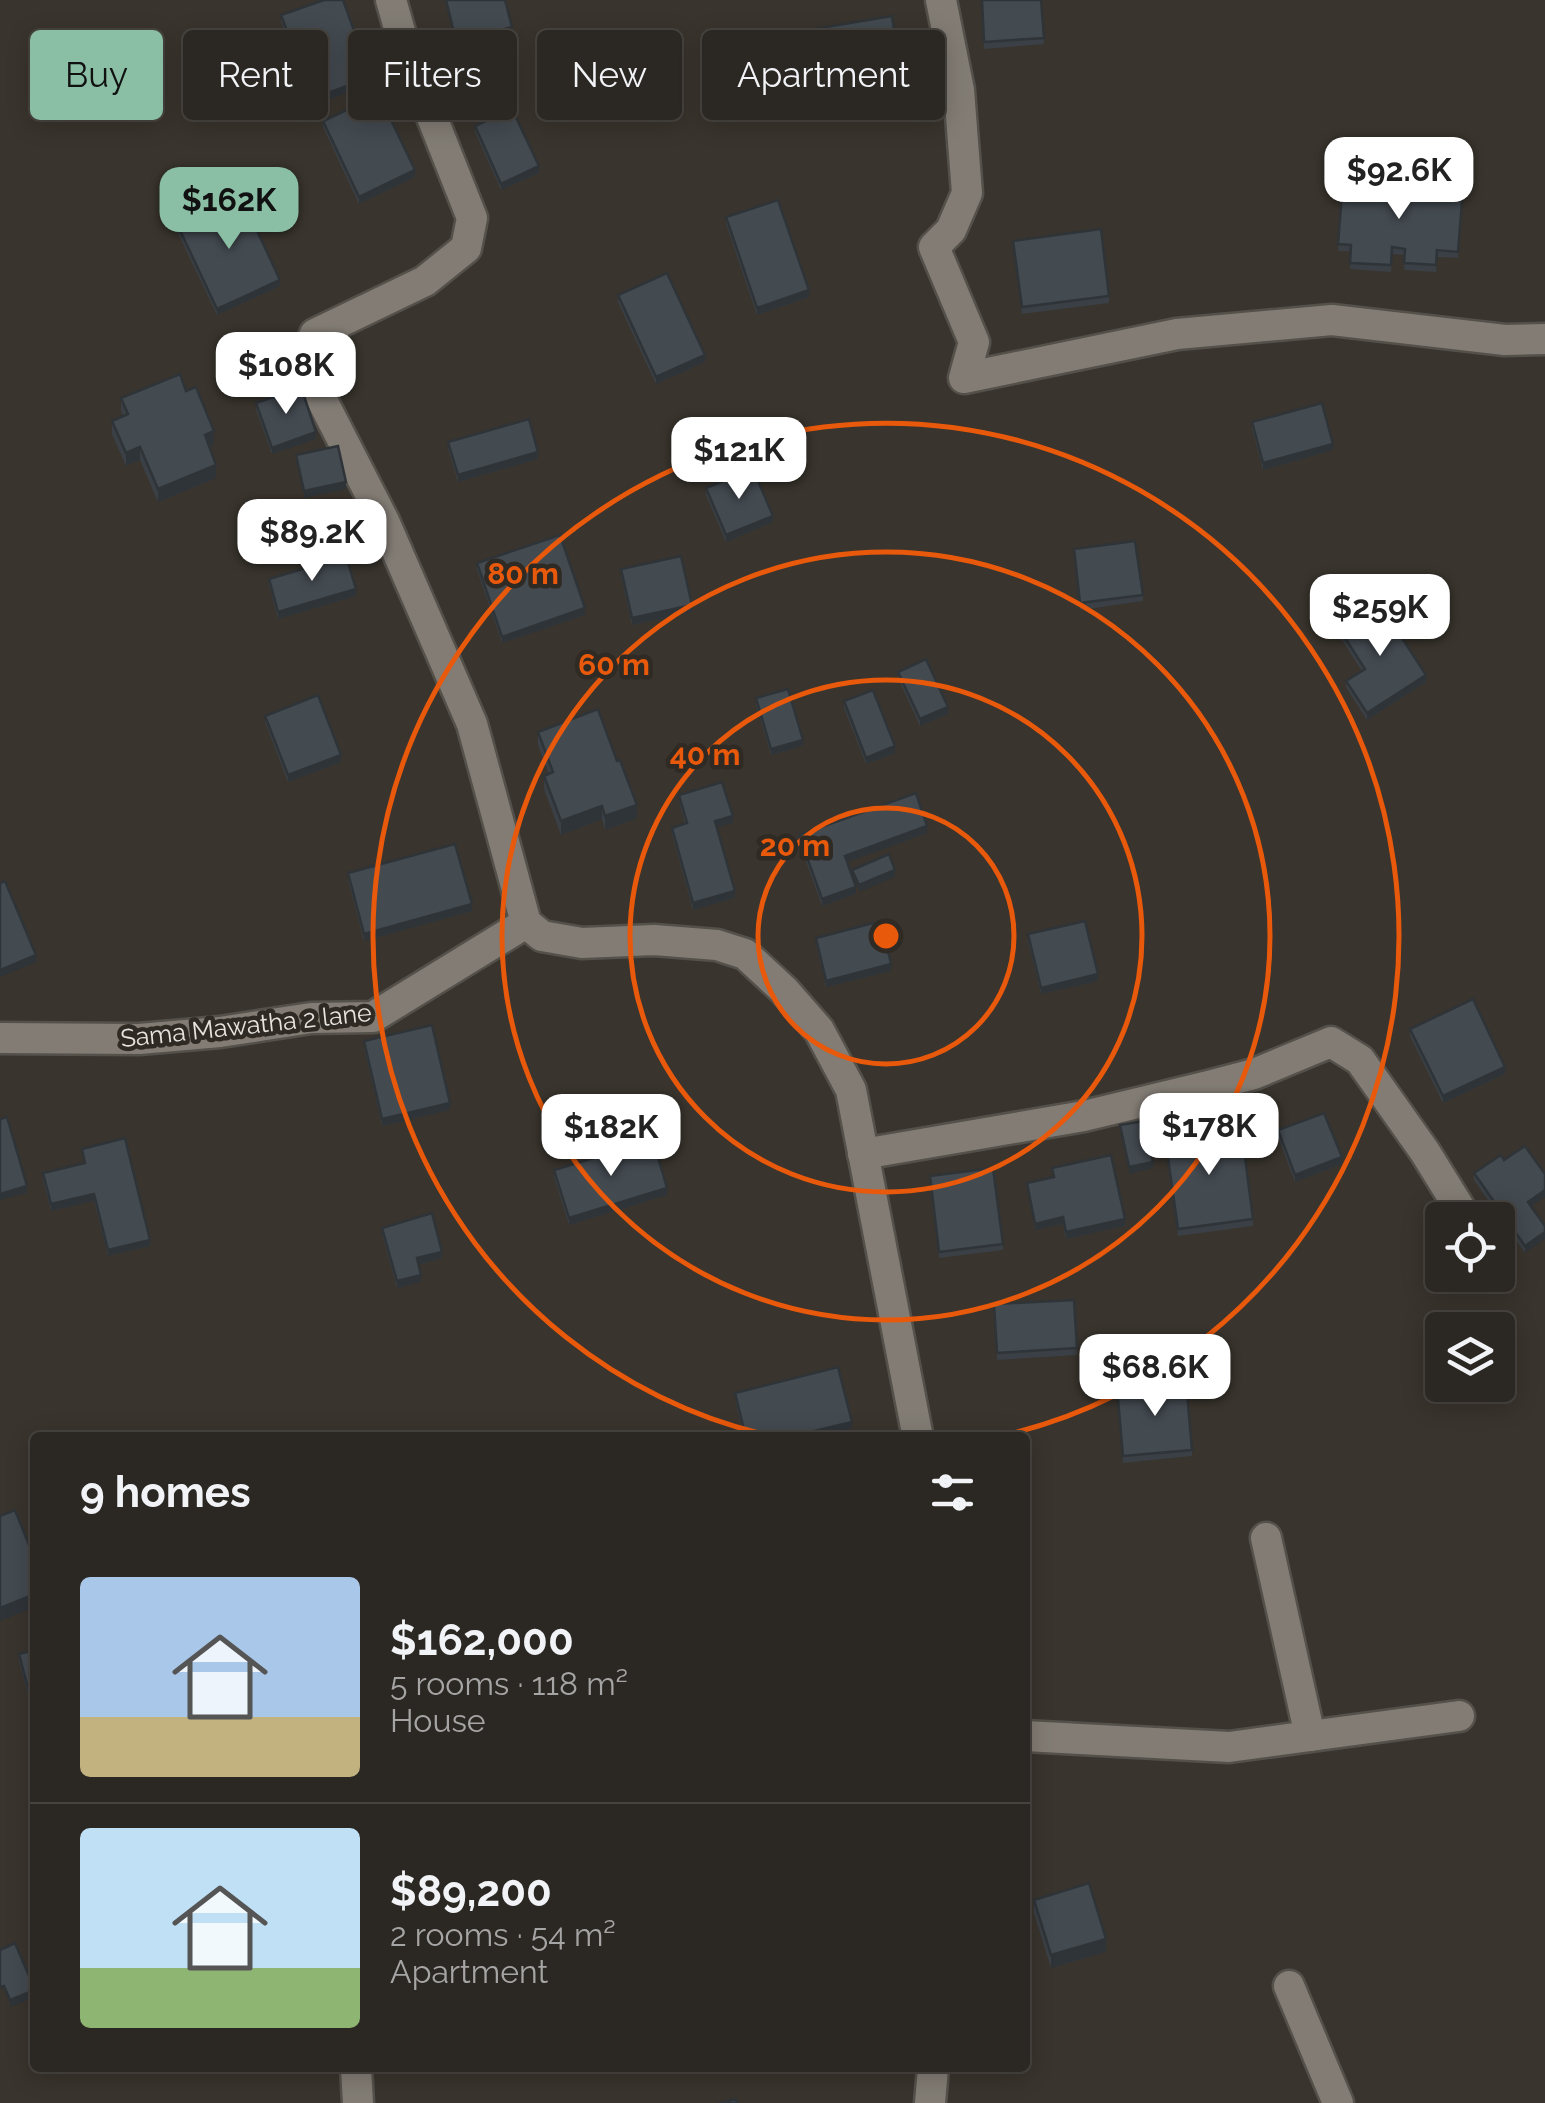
<!DOCTYPE html>
<meta charset="utf-8">
<style>
body{margin:0;font-family:Raleway,sans-serif;background:#37332f;color:#f1f3f6;height:100vh;display:flex;flex-direction:column;font-size:38px;white-space:nowrap}
*{box-sizing:border-box;margin:0}
p{font-size:32px;color:#a6a5a5}
.icon{flex:none;width:55px;height:55px;fill:none;stroke:currentColor;stroke-width:2;stroke-linecap:round;stroke-linejoin:round}
.map{position:relative;flex:1;overflow:hidden}
.sheet{position:absolute;left:30px;top:1432px;width:1000px;height:640px;display:flex;flex-direction:column;background:#2b2722;border-radius:10px;box-shadow:0 5px 25px #0003,0 0 0 2px #474440}
.sheet>*{flex:none}
.guide{position:absolute;left:30px;top:30px;width:1000px;height:90px;display:flex;gap:20px}
.controls{position:absolute;left:1425px;top:1202px;display:grid;gap:20px}
.controls a{display:grid;place-items:center;width:90px;height:90px;border-radius:10px;background:#2b2722;box-shadow:0 5px 25px #0003,0 0 0 2px #474440;font-size:50px}
.price{position:absolute;translate:-50% -85px;padding:0 22px;border-radius:20px;background:#fff;color:#222;font-size:32px;line-height:65px;filter:drop-shadow(0 2px 5px #0008)}
.price::after{content:'';position:absolute;left:50%;top:60px;width:30px;height:22px;margin-left:-15px;background:inherit;clip-path:polygon(0 0,100% 0,50% 100%)}
.price.selected{background:#8abfa5;color:#111}
ul{padding:0;list-style:none}
li{display:flex;align-items:center;gap:30px;height:250px;padding:0 50px}
li+li{border-top:2px solid #474440}
li span{display:grid;place-items:center;flex:none;width:280px;height:200px;border-radius:10px;color:#555}
li>.icon{margin-inline-start:auto}
span .icon{width:120px;height:120px;fill:#fffc;stroke-width:1}
li b{font-size:42px}
h2{display:flex;justify-content:space-between;align-items:center;height:120px;padding:0 50px;font-size:42px}
.tag{padding:0 35px;border-radius:10px;background:#2b2722;box-shadow:0 5px 25px #0003,0 0 0 2px #474440;font-size:35px;line-height:90px}
.tag.selected{background:#8abfa5;color:#111}
.map>svg:first-child{display:block}
.lines{fill:none;stroke-linecap:round;stroke-linejoin:round}
.street-casing{stroke:#54504a;stroke-width:35}
.street{stroke:#827c74;stroke-width:30}
.wall{fill:#3a4045}
.shaded-wall{fill:#2f3438}
.building{fill:#434a50;stroke:#2f3438;stroke-width:2.5}
.ring{fill:none;stroke:#e8590c;stroke-width:5}
.labels{text-anchor:middle;stroke-width:9;stroke-linejoin:round;paint-order:stroke}
.street-label{font-size:25px;fill:#e7e3df;stroke:#2f2a23}
.centre{fill:#e8590c;stroke:#2f2a23;stroke-width:5}
.ring-label{font-size:30px;text-anchor:middle;font-weight:bold;fill:#e8590c;stroke:#2f2a23;stroke-width:9;stroke-linejoin:round;paint-order:stroke}
</style>
<div class="map">
<svg width="1545" height="2103" viewBox="0 0 1545 2103">
<rect width="100%" height="100%" fill="#39342d"/>
<g class="lines">
<defs>
<g id="street">
<polyline points="391,0 405,49 472,218 466,248 425,281 315,334 303,363 384,521 472,724 526,923 542,936 582,943 654,940 717,945 745,954 785,991 819,1030 851,1090 918,1438"/>
<polyline points="941,0 959,90 967,193 951,230 934,247 974,342 964,378 1177,334 1332,320 1505,340 1545,339"/>
<polyline points="0,1038 139,1039 220,1032 311,1018 373,1017 526,923"/>
<polyline points="863,1154 1084,1116 1208,1086 1254,1074 1331,1042 1360,1060 1425,1152 1467,1220"/>
<polyline points="1266,1538 1310,1736"/>
<polyline points="1025,1736 1229,1747 1459,1716"/>
<polyline points="1289,1986 1338,2103"/>
<polyline points="356,2068 358,2103"/>
<polyline points="930,2103 933,2068"/>
</g>
</defs>
<use href="#street" class="street-casing"/>
<use href="#street" class="street"/>
</g>
<g class="wall">
<polygon points="446,0 512,33 456,48"/>
<polygon points="981,0 1041,0 1044,44 984,49"/>
<polygon points="281,15 371,84 312,106 281,22"/>
<polygon points="814,29 899,62 899,68 821,81"/>
<polygon points="323,121 415,177 359,204 323,127"/>
<polygon points="475,126 539,173 501,190 475,132"/>
<polygon points="1343,181 1463,189 1458,258 1437,257 1436,272 1404,270 1405,255 1392,254 1391,272 1350,269 1351,251 1338,251"/>
<polygon points="726,217 809,297 757,315 726,224"/>
<polygon points="177,224 280,286 217,315 177,231"/>
<polygon points="1013,241 1109,296 1109,303 1022,314"/>
<polygon points="618,295 705,362 656,384 618,302"/>
<polygon points="186,391 214,444 209,447 216,478 158,502 140,460 126,466 112,434 112,421 123,416 121,411 121,398"/>
<polygon points="256,403 316,439 272,454 256,410"/>
<polygon points="1252,422 1333,450 1263,470 1252,429"/>
<polygon points="448,442 538,459 458,482 448,449"/>
<polygon points="706,488 773,522 726,542 706,495"/>
<polygon points="1074,549 1143,595 1143,601 1080,610"/>
<polygon points="477,563 585,615 502,643 477,570"/>
<polygon points="621,569 692,612 632,625 621,576"/>
<polygon points="269,579 356,596 278,619 269,585"/>
<polygon points="1340,630 1426,682 1367,720 1346,687 1346,681 1362,671 1340,637"/>
<polygon points="898,672 948,714 920,726 898,678"/>
<polygon points="756,698 803,746 771,755 756,705"/>
<polygon points="844,701 895,753 866,764 844,708"/>
<polygon points="265,716 341,762 288,782 265,722"/>
<polygon points="538,732 637,818 605,830 602,819 561,835 544,789 544,776 549,774 538,745"/>
<polygon points="679,795 733,823 717,827 735,898 693,910 672,834 672,828 685,824 679,801"/>
<polygon points="927,833 847,862 856,894 822,906 799,842 799,835"/>
<polygon points="348,873 472,911 364,941 348,880"/>
<polygon points="1028,934 1098,981 1041,994 1028,941"/>
<polygon points="816,938 891,971 826,987 816,944"/>
<polygon points="1410,1029 1505,1074 1443,1103 1410,1036"/>
<polygon points="364,1041 450,1110 382,1126 364,1047"/>
<polygon points="1278,1130 1342,1164 1295,1182 1278,1137"/>
<polygon points="1165,1137 1253,1219 1253,1226 1178,1236"/>
<polygon points="82,1149 150,1246 108,1256 94,1201 51,1211 43,1180 43,1173 84,1163"/>
<polygon points="1504,1160 1531,1206 1525,1253 1474,1180 1474,1173"/>
<polygon points="1052,1168 1125,1226 1066,1239 1063,1224 1035,1230 1027,1183 1053,1178"/>
<polygon points="554,1170 667,1195 569,1225 554,1177"/>
<polygon points="930,1176 1003,1244 1003,1250 939,1258"/>
<polygon points="382,1228 442,1258 418,1265 421,1282 397,1288 382,1234"/>
<polygon points="1074,1300 1077,1355 997,1360 994,1304"/>
<polygon points="735,1393 852,1428 813,1438 744,1438 735,1399"/>
<polygon points="1117,1395 1192,1450 1192,1456 1123,1463"/>
<polygon points="35,1650 35,1706 31,1707 19,1661 19,1654"/>
<polygon points="1034,1900 1106,1952 1051,1968 1034,1913"/>
</g>
<g class="shaded-wall">
<polygon points="512,27 512,33 456,48 456,41"/>
<polygon points="371,77 371,84 312,106 312,99"/>
<polygon points="539,166 539,173 501,190 501,184"/>
<polygon points="415,170 415,177 359,204 359,197"/>
<polygon points="280,280 280,286 217,315 217,309"/>
<polygon points="809,290 809,297 757,315 757,308"/>
<polygon points="705,355 705,362 656,384 656,377"/>
<polygon points="214,431 214,444 205,449 205,435"/>
<polygon points="316,432 316,439 272,454 272,448"/>
<polygon points="1333,444 1333,450 1263,470 1263,463"/>
<polygon points="140,447 140,460 126,466 126,453"/>
<polygon points="538,452 538,459 458,482 458,475"/>
<polygon points="216,465 216,478 158,502 158,489"/>
<polygon points="346,482 346,489 304,498 304,491"/>
<polygon points="773,516 773,522 726,542 726,535"/>
<polygon points="356,589 356,596 278,619 278,612"/>
<polygon points="692,605 692,612 632,625 632,618"/>
<polygon points="585,608 585,615 502,643 502,637"/>
<polygon points="1426,675 1426,682 1367,720 1367,713"/>
<polygon points="948,707 948,714 920,726 920,719"/>
<polygon points="803,740 803,746 771,755 771,749"/>
<polygon points="895,746 895,753 866,764 866,758"/>
<polygon points="341,755 341,762 288,782 288,775"/>
<polygon points="637,805 637,818 605,830 605,816"/>
<polygon points="602,806 602,819 561,835 561,821"/>
<polygon points="733,816 733,823 715,828 715,821"/>
<polygon points="927,826 927,833 845,863 845,856"/>
<polygon points="895,870 895,877 859,892 859,885"/>
<polygon points="856,887 856,894 822,906 822,899"/>
<polygon points="735,891 735,898 693,910 693,903"/>
<polygon points="472,904 472,911 364,941 364,934"/>
<polygon points="36,955 36,962 0,977 0,970"/>
<polygon points="891,964 891,971 826,987 826,981"/>
<polygon points="1098,974 1098,981 1041,994 1041,988"/>
<polygon points="1505,1067 1505,1074 1443,1103 1443,1096"/>
<polygon points="450,1103 450,1110 382,1126 382,1119"/>
<polygon points="1342,1157 1342,1164 1295,1182 1295,1175"/>
<polygon points="1153,1162 1153,1168 1129,1174 1129,1167"/>
<polygon points="27,1186 27,1193 0,1200 0,1194"/>
<polygon points="667,1188 667,1195 569,1225 569,1218"/>
<polygon points="1545,1190 1545,1197 1528,1208 1528,1202"/>
<polygon points="94,1194 94,1201 51,1211 51,1204"/>
<polygon points="1063,1217 1063,1224 1035,1230 1035,1224"/>
<polygon points="1125,1219 1125,1226 1066,1239 1066,1232"/>
<polygon points="1545,1232 1545,1239 1525,1253 1525,1246"/>
<polygon points="150,1240 150,1246 108,1256 108,1250"/>
<polygon points="442,1252 442,1258 417,1265 417,1258"/>
<polygon points="421,1275 421,1282 397,1288 397,1281"/>
<polygon points="852,1422 852,1428 813,1438 785,1438"/>
<polygon points="35,1594 35,1607 0,1621 0,1608"/>
<polygon points="1106,1939 1106,1952 1051,1968 1051,1955"/>
<polygon points="35,1990 35,1997 10,2007 10,2000"/>
</g>
<g class="building">
<polygon points="324,0 343,0 371,77 312,99 281,15"/>
<polygon points="446,0 505,0 512,27 456,41"/>
<polygon points="982,0 1041,0 1044,38 984,42"/>
<polygon points="892,16 899,62 821,74 814,29"/>
<polygon points="379,95 415,170 359,197 323,121"/>
<polygon points="512,109 539,166 501,184 475,126"/>
<polygon points="1343,181 1463,189 1458,252 1437,250 1436,265 1404,263 1405,249 1392,247 1391,265 1350,263 1351,245 1338,244"/>
<polygon points="240,194 280,280 217,309 177,224"/>
<polygon points="778,200 809,290 757,308 726,217"/>
<polygon points="1101,229 1109,296 1022,307 1013,241"/>
<polygon points="667,273 705,355 656,377 618,295"/>
<polygon points="180,374 186,391 196,387 214,431 205,435 216,465 158,489 140,447 126,453 112,421 128,414 121,398"/>
<polygon points="301,387 316,432 272,448 256,403"/>
<polygon points="1322,403 1333,444 1263,463 1252,422"/>
<polygon points="529,419 538,452 458,475 448,442"/>
<polygon points="338,446 346,482 304,491 296,455"/>
<polygon points="753,469 773,516 726,535 706,488"/>
<polygon points="560,535 585,608 502,637 477,563"/>
<polygon points="1135,541 1143,595 1080,603 1074,549"/>
<polygon points="346,556 356,589 278,612 269,579"/>
<polygon points="681,556 692,605 632,618 621,569"/>
<polygon points="1380,604 1426,675 1367,713 1346,681 1365,669 1340,630"/>
<polygon points="926,659 948,707 920,719 898,672"/>
<polygon points="788,689 803,740 771,749 756,698"/>
<polygon points="873,690 895,746 866,758 844,701"/>
<polygon points="318,695 341,755 288,775 265,716"/>
<polygon points="598,709 617,761 620,760 637,805 605,816 602,806 561,821 544,776 553,772 538,732"/>
<polygon points="722,782 733,816 715,821 735,891 693,903 672,828 687,823 679,795"/>
<polygon points="916,793 927,826 845,856 856,887 822,899 799,835"/>
<polygon points="455,844 472,904 364,934 348,873"/>
<polygon points="889,854 895,870 859,885 852,870"/>
<polygon points="5,881 36,955 0,970 0,883"/>
<polygon points="881,921 891,964 826,981 816,938"/>
<polygon points="1085,921 1098,974 1041,988 1028,934"/>
<polygon points="1473,999 1505,1067 1443,1096 1410,1029"/>
<polygon points="432,1025 450,1103 382,1119 364,1041"/>
<polygon points="1324,1113 1342,1157 1295,1175 1278,1130"/>
<polygon points="7,1117 27,1186 0,1194 0,1119"/>
<polygon points="1144,1121 1153,1162 1129,1167 1120,1125"/>
<polygon points="1241,1126 1253,1219 1178,1229 1165,1137"/>
<polygon points="125,1138 150,1240 108,1250 94,1194 51,1204 43,1173 85,1163 82,1149"/>
<polygon points="653,1140 667,1188 569,1218 554,1170"/>
<polygon points="1525,1146 1545,1174 1545,1190 1528,1202 1545,1226 1545,1232 1525,1246 1474,1173 1501,1155 1504,1160"/>
<polygon points="1111,1155 1125,1219 1066,1232 1063,1217 1035,1224 1027,1183 1054,1177 1052,1168"/>
<polygon points="993,1168 1003,1244 939,1252 930,1176"/>
<polygon points="432,1213 442,1252 417,1258 421,1275 397,1281 382,1228"/>
<polygon points="1074,1300 1077,1348 997,1353 994,1304"/>
<polygon points="838,1367 852,1422 785,1438 746,1438 735,1393"/>
<polygon points="1186,1381 1192,1450 1123,1456 1117,1388"/>
<polygon points="15,1510 35,1560 35,1594 0,1608 0,1516"/>
<polygon points="35,1650 35,1699 31,1700 19,1654"/>
<polygon points="1089,1883 1106,1939 1051,1955 1034,1900"/>
<polygon points="15,1943 35,1990 10,2000 4,1986 0,1987 0,1950"/>
<polygon points="736,2099 737,2103 719,2103"/>
</g>
<g class="ring">
<circle cx="886" cy="936" r="128"/>
<circle cx="886" cy="936" r="256"/>
<circle cx="886" cy="936" r="384"/>
<path d="M775 1437A513 513 0 1 1 997 1437"/>
</g>
<g class="labels">
<g class="street-label">
<text transform="translate(246 1025) rotate(-6)" y="9">Sama Mawatha 2 lane</text>
</g>
</g>
<circle cx="886" cy="936" r="15" class="centre"/>
<g class="ring-label">
<text x="523" y="584">80 m</text>
<text x="614" y="675">60 m</text>
<text x="705" y="765">40 m</text>
<text x="795" y="856">20 m</text>
</g>
</svg>
<div class="controls">
<a><svg class="icon" aria-label="locate" viewBox="0 0 24 24"><circle cx="12" cy="12" r="6"/><path d="M12 2v4M12 18v4M2 12h4M18 12h4"/></svg></a>
<a><svg class="icon" aria-label="layers" viewBox="0 0 24 24"><path d="M12 4l9 5-9 5-9-5zM3 14l9 5 9-5"/></svg></a>
</div>
<b class="price" style="left:1399px;top:222px">$92.6K</b>
<b class="price selected" style="left:229px;top:252px">$162K</b>
<b class="price" style="left:286px;top:417px">$108K</b>
<b class="price" style="left:739px;top:502px">$121K</b>
<b class="price" style="left:312px;top:584px">$89.2K</b>
<b class="price" style="left:1380px;top:659px">$259K</b>
<b class="price" style="left:1209px;top:1178px">$178K</b>
<b class="price" style="left:611px;top:1179px">$182K</b>
<b class="price" style="left:1155px;top:1419px">$68.6K</b>
<div class="guide">
<a class="tag selected">Buy</a>
<a class="tag">Rent</a>
<a class="tag">Filters</a>
<a class="tag">New</a>
<a class="tag">Apartment</a>
</div>
<section class="sheet">
<h2>9 homes<svg class="icon" aria-label="filters" viewBox="0 0 24 24"><path d="M4 7h16M4 17h16"/><circle cx="9" cy="7" r="2"/><circle cx="15" cy="17" r="2"/></svg></h2>
<ul>
<li><span style="background:linear-gradient(#a9c7e8 70%,#c2b280 0)"><svg class="icon" aria-label="home" viewBox="0 0 24 24"><path d="M3 11l9-7 9 7M6 9v11h12V9"/></svg></span><div><b>$162,000</b><p>5 rooms · 118 m²</p><p>House</p></div></li>
<li><span style="background:linear-gradient(#bfe0f5 70%,#8fb573 0)"><svg class="icon" aria-label="home" viewBox="0 0 24 24"><path d="M3 11l9-7 9 7M6 9v11h12V9"/></svg></span><div><b>$89,200</b><p>2 rooms · 54 m²</p><p>Apartment</p></div></li>
</ul>
</section>
</div>
